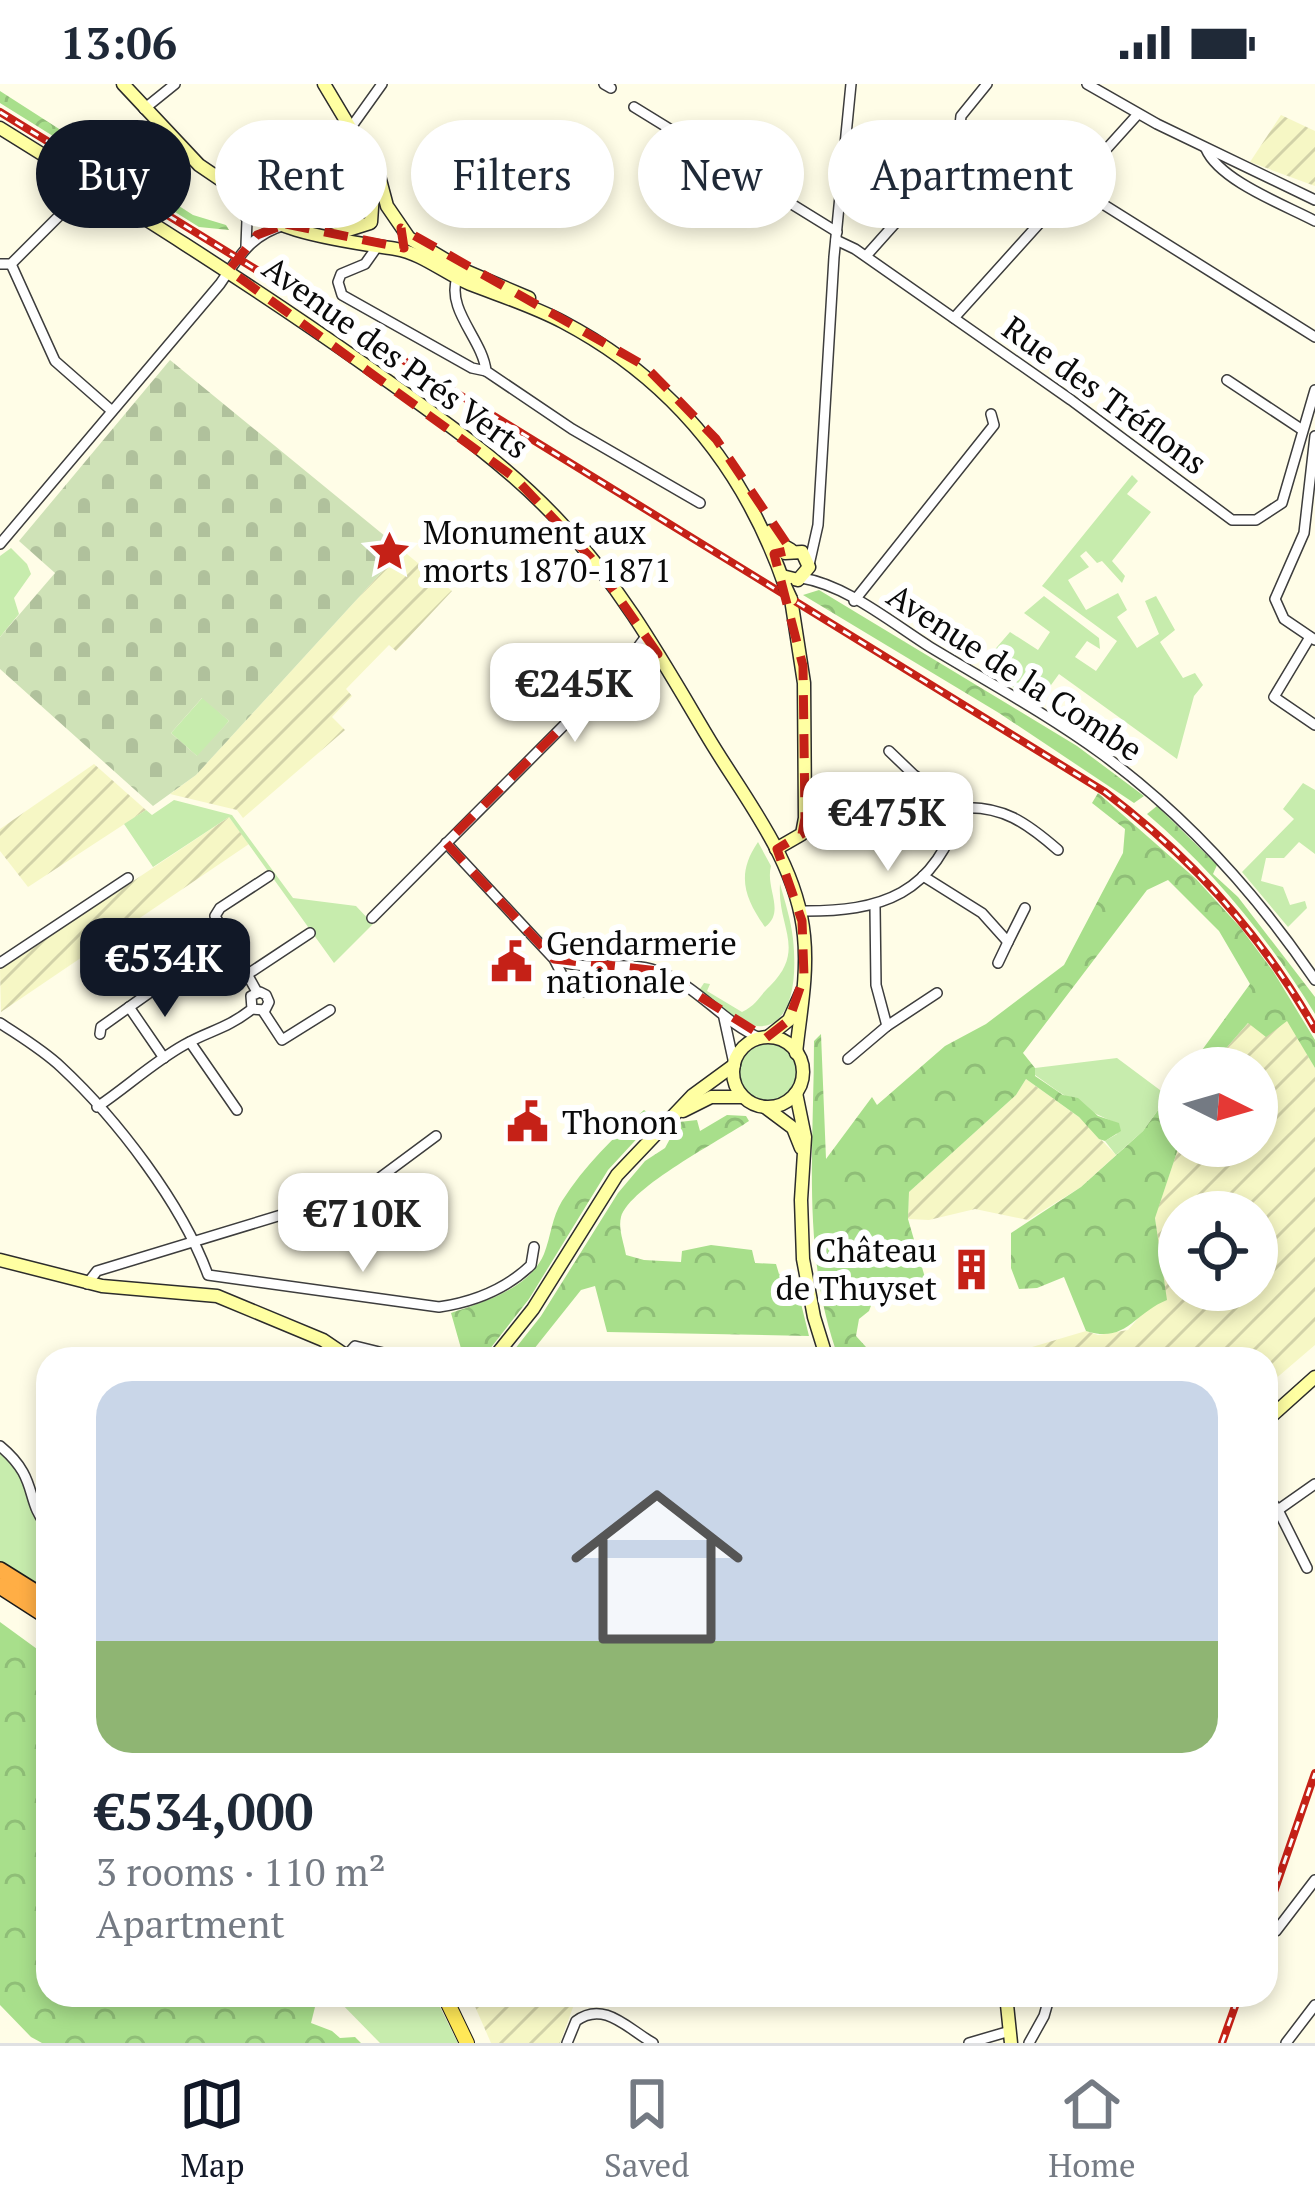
<!DOCTYPE html>
<meta charset="utf-8">
<style>
body{margin:0;font-family:"PT Serif",serif;background:#f6f6f7;color:#1f2937;height:100vh;display:flex;flex-direction:column;font-size:45px;white-space:nowrap}
*{box-sizing:border-box;margin:0}
p{font-size:39px;color:#747a83}
.icon{flex:none;width:66px;height:66px;fill:none;stroke:currentColor;stroke-width:2;stroke-linecap:round;stroke-linejoin:round}
.map{position:relative;flex:1;overflow:hidden}
.drawer{position:absolute;left:36px;top:1263px;width:1242px;height:660px;display:flex;flex-direction:column;background:#fff;border-radius:36px;box-shadow:0 6px 18px #0003}
.drawer>*{flex:none}
.banner{position:absolute;left:36px;top:36px;width:1245px;height:108px;display:flex;gap:24px}
.needle{width:78px;rotate:95deg}
.tools{position:absolute;left:1158px;top:963px;display:grid;gap:24px}
.tools a{display:grid;place-items:center;width:120px;height:120px;border-radius:50%;background:#fff;box-shadow:0 6px 18px #0003;font-size:60px}
.price{position:absolute;translate:-50% -102px;padding:0 27px;border-radius:24px;background:#fff;color:#222;font-size:39px;line-height:78px;filter:drop-shadow(0 3px 6px #0008)}
.price::after{content:'';position:absolute;left:50%;top:72px;width:36px;height:27px;margin-left:-18px;background:inherit;clip-path:polygon(0 0,100% 0,50% 100%)}
.price.selected{background:#111827;color:#fff}
ul{padding:0;list-style:none}
li{display:grid;align-content:center;gap:24px;height:636px;padding:0 60px}
li+li{border-top:3px solid #e0e1e3}
li span{display:grid;place-items:center;height:372px;border-radius:36px;color:#555}
li>.icon{margin-inline-start:auto}
span .icon{width:216px;height:216px;fill:#fffc;stroke-width:1}
li b{font-size:51px}
.pill{padding:0 42px;border-radius:54px;background:#fff;box-shadow:0 6px 18px #0003;font-size:42px;line-height:108px}
.pill.selected{background:#111827;color:#fff}
.status{display:flex;justify-content:space-between;align-items:center;height:84px;padding:0 60px;background:#fff;direction:ltr}
.status svg{height:33px;fill:currentColor}
.dock{display:flex;justify-content:space-around;align-items:center;height:168px;border-top:3px solid #e0e1e3;background:#fff;font-size:33px;color:#747a83}
.dock a{display:grid;justify-items:center;gap:6px}
.dock .selected{color:#111827}
.map>svg:first-child{display:block}
.farmland{fill:url(#farmland-furrows);fill-rule:evenodd}
.green{fill:#c7ecad}
.forest{fill:url(#forest-crowns)}
.cemetery{fill:url(#cemetery-stones);fill-rule:evenodd}
.lines{fill:none;stroke-linecap:round;stroke-linejoin:round}
.street-casing{stroke:#3d3d3d;stroke-width:12}
.secondary-casing{stroke:#2c2c2c;stroke-width:15}
.primary-casing{stroke:#1b1b1b;stroke-width:16}
.highway-casing{stroke:#1b1b1b;stroke-width:18}
.street{stroke:#fff;stroke-width:9}
.secondary{stroke:#ffffa2;stroke-width:12}
.primary{stroke:#ffe857;stroke-width:14}
.highway{stroke:#ffae45;stroke-width:15}
.rail-casing{stroke:#c52117;stroke-width:8}
.rail{stroke:#fff;stroke-width:3;stroke-dasharray:9;stroke-linecap:butt}
.secondary-bridge-casing{stroke:#2c2c2c;stroke-width:15;stroke-linecap:butt}
.secondary-bridge{stroke:#ffffa2;stroke-width:12}
.marked{fill:none;stroke:#c52117;stroke-width:9;stroke-dasharray:24 15;stroke-linejoin:round}
.labels{text-anchor:middle;stroke-width:12;stroke-linejoin:round;paint-order:stroke}
.street-label{font-size:33px;fill:#0a0a0a;stroke:#fff}
.poi-label{font-size:33px;fill:#0a0a0a;stroke:#fff;text-anchor:start}
</style>
<div class="status"><b>13:06</b><svg viewBox="0 0 49 12"><path d="M0 12V9h3v3zM5 12V6h3v6zM10 12V3h3v9zM15 12V0h3v12zM26 1h20v11H26zM47 4h2v5h-2z"/></svg></div>
<div class="map">
<svg width="1315" height="1959" viewBox="0 0 1315 1959">
<defs>
<pattern id="farmland-furrows" width="10" height="10" patternUnits="userSpaceOnUse" patternTransform="scale(3)"><rect width="10" height="10" fill="#f6f7c5"/><path d="M-1 1l2-2M0 10L10 0M9 11l2-2" fill="none" stroke="#d2d2a8"/></pattern>
<pattern id="forest-crowns" width="20" height="18" patternUnits="userSpaceOnUse" patternTransform="scale(3)"><rect width="20" height="18" fill="#a8df8b"/><path d="M2 6a3 3 0 1 1 6 0M12 15a3 3 0 1 1 6 0" fill="none" stroke="#8fbe77"/></pattern>
<pattern id="cemetery-stones" width="16" height="16" patternUnits="userSpaceOnUse" patternTransform="scale(3)"><rect width="16" height="16" fill="#cfe2b7"/><path d="M2 7V4a2 2 0 0 1 4 0v3zM10 15v-3a2 2 0 0 1 4 0v3z" fill="#b0c19c"/></pattern>
</defs>
<rect width="100%" height="100%" fill="#fffde7"/>
<g class="farmland">
<polygon points="1281,31 1315,47 1315,102 1250,78"/>
<polygon points="402,466 452,507 396,567 389,561 346,605 352,612 332,633 345,646 243,734 237,726 170,710 196,691"/>
<polygon points="94,680 146,726 28,803 0,767 0,745"/>
<polygon points="229,733 249,760 1,928 0,886"/>
<path d="M1288,937l27,47v277l-49,42v-28h-274l94,-28 12,4 30,-5 19,-22 19,-8 -11,-83 24,-71h78v-78h-48l39,-45zM1179,1128h78v78h-78z"/>
<polygon points="1026,995 1079,1033 1116,1071 1081,1103 1028,1136 975,1125 929,1136 908,1135 909,1108 1016,1011"/>
<polygon points="470,1911 567,1911 576,1915 560,1959 491,1959"/>
</g>
<g class="green">
<polygon points="1132,391 1138,397 1127,410 1151,428 1112,477 1125,492 1122,499 1102,477 1097,479 1086,467 1080,472 1089,483 1068,496 1086,526 1118,509 1127,526 1117,533 1137,564 1159,550 1145,517 1156,512 1175,546 1160,558 1183,594 1195,589 1203,601 1194,612 1177,675 1059,590 1038,619 984,585 984,578 1010,548 1038,566 1050,548 1024,529 1044,512 1099,554 1100,565 1087,557 1075,573 1096,587 1117,557 1042,502"/>
<polygon points="11,464 27,480 31,490 14,514 19,530 0,553 0,472"/>
<polygon points="203,613 229,637 198,673 171,649"/>
<polygon points="1303,699 1315,706 1315,770 1299,758 1284,774 1266,774 1261,797 1283,803 1290,821 1305,817 1307,824 1288,843 1242,788 1294,735 1283,725"/>
<polygon points="174,716 232,731 293,814 356,822 373,840 334,879 229,733 153,783 124,740 146,726 152,731"/>
<path d="M758,758l13,24c-6,22 15,46 -6,61 -21,-30 -29,-53 -7,-85z"/>
<path d="M780,800c5,18 11,36 13,55 9,86 -28,119 -93,50l4,-6 6,1 -3,7 35,21c16,-8 17,-16 28,-26 37,-37 7,-59 10,-102z"/>
<circle cx="768" cy="988" r="29"/>
<path d="M1117,974l51,38 -25,35 -27,24 -11,-14 12,-7 2,-10c-29,-11 -58,-30 -84,-49v-7z"/>
<polygon points="0,1369 17,1385 37,1440 48,1450 48,1506 0,1477"/>
<polygon points="333,1911 434,1911 458,1959 380,1959"/>
</g>
<g class="forest">
<polygon points="0,7 193,131 226,141 229,146 199,143 0,19"/>
<polygon points="819,506 1077,662 1144,712 1134,719 999,629 803,511"/>
<path d="M1098,709l98,86 44,48 33,44 42,69v28l-28,-47 -21,16 -18,-14 -39,45h-20l61,-84 -31,-53 -51,-51 -21,10 -124,163 12,15v8l28,19 15,3 20,18 21,7 2,8 -16,10 -6,-2 -20,-22 -53,-38 -10,16 -107,97 -1,27 18,62 -51,14 -6,16 -10,8 -3,17 10,11 16,2 5,10h-48c-38,-102 -25,-211 -25,-318l7,-7 5,125 46,-62 5,8 68,-59 41,-22 78,-59 59,-112 2,-24 -33,-26z"/>
<path d="M1157,722l60,59 -4,9 25,23 77,100v17c-46,-75 -101,-143 -168,-200z"/>
<path d="M1179,997v65l-24,72 12,82c-33,13 -41,44 -81,31l-22,-54 -27,11 -18,1 -8,-21v-35l70,-46 62,-56z"/>
<path d="M644,1026l12,8 -48,52 -79,129 -47,60h-18l-13,-46c33,-11 78,-24 93,-59 7,-18 8,-37 18,-53 22,-35 52,-64 82,-91z"/>
<path d="M727,1031l19,1 3,5c-28,19 -119,66 -128,96 -3,12 3,26 5,38l18,5 37,2 1,-11 29,-6 41,5 3,13 21,1 3,10 14,-3 16,65 -202,-4 -12,-46 -14,4 -55,69h-19l34,-43 77,-123 27,-32 20,-13 14,-26 18,-2 3,11z"/>
<polygon points="0,1538 48,1573 48,1911 309,1911 316,1919 311,1939 332,1947 340,1954 355,1953 361,1959 42,1959 31,1953 0,1921"/>
</g>
<path class="cemetery" d="M170,276l232,190 -206,225 -43,31 -153,-137v-32l55,-64 -36,-32zM202,614l27,23 -32,35 -26,-23z"/>
<g class="lines">
<defs>
<g id="street">
<polyline points="604,0 611,4"/>
<polyline points="1087,0 1157,40 1315,116"/>
<polyline points="634,23 837,148"/>
<polyline points="144,25 175,0"/>
<path d="M1206,65c14,32 79,56 109,72"/>
<polyline points="1074,102 1315,253"/>
<polyline points="292,114 342,56 382,0"/>
<polyline points="240,121 247,136 246,162"/>
<polyline points="836,156 855,165 1071,316 1232,436 1256,436 1282,419 1315,306"/>
<polyline points="377,163 365,180 341,190 338,198 342,211 472,284 486,287"/>
<polyline points="866,172 957,70 961,32 987,0"/>
<polyline points="0,180 11,180 91,100"/>
<polyline points="11,180 55,277 112,327"/>
<path d="M457,194c-11,32 26,62 29,93l86,58 128,74"/>
<polyline points="954,234 1138,30"/>
<polyline points="1227,296 1301,345"/>
<polyline points="1315,352 1304,449 1275,515 1284,535 1315,556"/>
<path d="M0,460l220,-260c20,-29 31,-49 65,-59"/>
<polyline points="809,481 818,441 834,173 851,0"/>
<path d="M802,494c44,7 90,45 128,69 58,35 117,67 172,107 84,62 154,139 213,226"/>
<polyline points="854,517 994,341 991,330"/>
<polyline points="1310,553 1274,613 1315,641"/>
<polyline points="627,578 658,570"/>
<path d="M889,667l25,24 47,33c41,-3 66,15 97,42"/>
<polyline points="446,759 554,875 570,906 585,908 611,888 631,881"/>
<polyline points="923,792 982,829 1008,858 1025,824"/>
<polyline points="875,823 876,901 887,942 937,909"/>
<path d="M800,827c82,1 135,-16 161,-103"/>
<polyline points="372,834 627,578 647,551"/>
<path d="M556,876c33,13 67,-1 101,11 39,13 65,51 103,67"/>
<polyline points="0,879 128,794"/>
<polyline points="998,879 1008,858"/>
<polyline points="248,890 310,849"/>
<polyline points="257,908 215,832 220,824 269,792"/>
<polyline points="129,923 164,974"/>
<polyline points="263,927 282,956 330,926"/>
<polyline points="724,934 734,980"/>
<path d="M0,939c21,14 43,27 61,44 56,52 121,137 147,208l231,32c34,-5 67,-18 92,-42l3,-18"/>
<polyline points="100,950 101,943 156,904 167,904"/>
<polyline points="190,958 237,1026"/>
<polyline points="848,975 887,942"/>
<path d="M97,1023c30,-20 55,-44 87,-62 26,-15 41,-15 68,-36l13,1 4,-8 -3,-7 -6,-3 -9,4 1,13"/>
<polyline points="87,1200 97,1187 347,1111 374,1098 436,1052"/>
<polyline points="347,1271 355,1262 408,1275"/>
<path d="M0,1362c40,33 24,55 48,81"/>
<polyline points="1266,1411 1278,1426 1307,1484"/>
<polyline points="1278,1426 1315,1400"/>
<polyline points="1266,1852 1276,1847 1315,1796"/>
<path d="M567,1959l9,-22c28,-21 52,8 77,22"/>
<polyline points="969,1959 1010,1947"/>
<polyline points="1029,1959 1044,1932 1050,1911"/>
<polyline points="1286,1959 1315,1921"/>
</g>
<g id="secondary">
<polyline points="123,0 199,81 286,140"/>
<polyline points="324,0 379,92 387,122 409,154 461,185 529,214"/>
<path d="M0,44c124,77 246,153 365,237 69,49 140,97 197,159 59,63 100,136 144,210 37,63 91,126 98,202 4,40 -4,78 -8,117"/>
<path d="M230,105c25,43 122,53 166,60 25,4 50,25 74,35 31,12 63,22 93,38 110,58 182,148 222,264"/>
<polyline points="371,138 374,94"/>
<polyline points="332,151 370,139"/>
<polyline points="771,447 779,459 791,466"/>
<polyline points="782,492 798,496 809,483 802,468 785,469"/>
<polyline points="776,765 802,750 805,734 804,599 791,515"/>
<polyline points="769,952 789,936 802,907"/>
<circle cx="768" cy="988" r="35"/>
<polyline points="796,1009 805,1053 801,1116 803,1175 814,1233 827,1275"/>
<polyline points="765,1023 793,1044 801,1064"/>
<polyline points="683,1027 711,1013 743,1013"/>
<polyline points="0,1176 102,1202 217,1212 323,1256 351,1275"/>
<polyline points="493,1275 533,1225 617,1091 693,1011 734,981"/>
<polyline points="1266,1337 1315,1293"/>
<polyline points="1006,1911 1011,1959"/>
</g>
<polyline id="primary" points="444,1911 467,1959"/>
<g id="highway">
<polyline points="0,1486 48,1516"/>
<polyline points="0,1502 48,1533"/>
</g>
</defs>
<use href="#street" class="street-casing"/>
<use href="#secondary" class="secondary-casing"/>
<use href="#primary" class="primary-casing"/>
<use href="#highway" class="highway-casing"/>
<use href="#street" class="street"/>
<use href="#secondary" class="secondary"/>
<use href="#primary" class="primary"/>
<use href="#highway" class="highway"/>
<defs>
<g id="rail">
<path d="M0,28l1105,680c86,65 157,143 210,237"/>
<polyline points="1266,1831 1315,1689"/>
<polyline points="1222,1959 1239,1911"/>
</g>
</defs>
<use href="#rail" class="rail-casing"/>
<use href="#rail" class="rail"/>
<defs>
<polyline id="secondary-bridge" points="785,502 791,515"/>
</defs>
<use href="#secondary-bridge" class="secondary-bridge-casing"/>
<use href="#secondary-bridge" class="secondary-bridge"/>
</g>
<path class="marked" d="M286,140l118,24 -3,-20 244,138 71,73 75,111 -17,4 29,112 2,152 -3,16 -25,15 25,72 2,55 -15,44 -23,18 -107,-67 -105,-12 -108,-116 181,-181 31,-8 -67,-96 -76,-80 -286,-208 28,-35z"/>
<defs>
<symbol id="sight-bare" viewBox="-9 -9 18 18"><path d="M0-6L1.8-2.2L6-1.7L2.9 1.2L3.7 5.4L0 3.3L-3.7 5.4L-2.9 1.2L-6-1.7L-1.8-2.2Z" fill="#c52117" stroke="#fff" stroke-width="2.5" paint-order="stroke"/></symbol>
<symbol id="civic-bare" viewBox="-9 -9 18 18"><path d="M-.6-6.5H3V-4.5H.6V-3L4-1V1h2V6H-6V1h2V-1L-.6-3ZM-1.2 2.5V6h2.4V2.5Z" fill="#c52117" stroke="#fff" stroke-width="2.5" paint-order="stroke"/></symbol>
<symbol id="building-bare" viewBox="-9 -9 18 18"><path d="M-4-6H4V6H1V3H-1V6H-4ZM-2.5-4.3h1.7v1.8h-1.7ZM.8-4.3h1.7v1.8H.8ZM-2.5-1h1.7V.8h-1.7ZM.8-1h1.7V.8H.8Z" fill="#c52117" stroke="#fff" stroke-width="2.5" paint-order="stroke"/></symbol>
</defs>
<g fill-rule="evenodd">
<use href="#sight-bare" x="360" y="438" width="59" height="59"/>
<use href="#civic-bare" x="482" y="848" width="59" height="59"/>
<use href="#civic-bare" x="498" y="1008" width="59" height="59"/>
<use href="#building-bare" x="942" y="1156" width="59" height="59"/>
</g>
<g class="labels">
<g class="street-label">
<text transform="translate(396 273) rotate(36)" y="12">Avenue des Prés Verts</text>
<text transform="translate(1105 311) rotate(36)" y="12">Rue des Tréflons</text>
<text transform="translate(1015 588) rotate(33)" y="12">Avenue de la Combe</text>
</g>
<g class="poi-label">
<text x="423" y="460">Monument aux<tspan x="423" dy="38">morts 1870-1871</tspan></text>
<text x="546" y="871">Gendarmerie<tspan x="546" dy="38">nationale</tspan></text>
<text x="562" y="1050">Thonon</text>
<text x="937" y="1178" text-anchor="end">Château<tspan x="937" dy="38">de Thuyset</tspan></text>
</g>
</g>
</svg>
<div class="tools">
<a><svg class="needle" viewBox="-14 -14 28 28"><path d="M0-13l5 13h-10z" fill="#e53935"/><path d="M0 13l5-13h-10z" fill="#747a83"/></svg></a>
<a><svg class="icon" aria-label="locate" viewBox="0 0 24 24"><circle cx="12" cy="12" r="6"/><path d="M12 2v4M12 18v4M2 12h4M18 12h4"/></svg></a>
</div>
<b class="price" style="left:575px;top:661px">€245K</b>
<b class="price" style="left:888px;top:790px">€475K</b>
<b class="price selected" style="left:165px;top:936px">€534K</b>
<b class="price" style="left:363px;top:1191px">€710K</b>
<div class="banner">
<a class="pill selected">Buy</a>
<a class="pill">Rent</a>
<a class="pill">Filters</a>
<a class="pill">New</a>
<a class="pill">Apartment</a>
</div>
<section class="drawer">
<ul>
<li><span style="background:linear-gradient(#c9d6e8 70%,#8fb573 0)"><svg class="icon" aria-label="home" viewBox="0 0 24 24"><path d="M3 11l9-7 9 7M6 9v11h12V9"/></svg></span><div><b>€534,000</b><p>3 rooms · 110 m²</p><p>Apartment</p></div></li>
</ul>
</section>
</div>
<nav class="dock">
<a class="selected"><svg class="icon" aria-label="map" viewBox="0 0 24 24"><path d="M3 6l6-2 6 2 6-2v14l-6 2-6-2-6 2zM9 4v14M15 6v14"/></svg>Map</a>
<a><svg class="icon" aria-label="saved" viewBox="0 0 24 24"><path d="M7 4h10v16l-5-4-5 4z"/></svg>Saved</a>
<a><svg class="icon" aria-label="home" viewBox="0 0 24 24"><path d="M3 11l9-7 9 7M6 9v11h12V9"/></svg>Home</a>
</nav>
